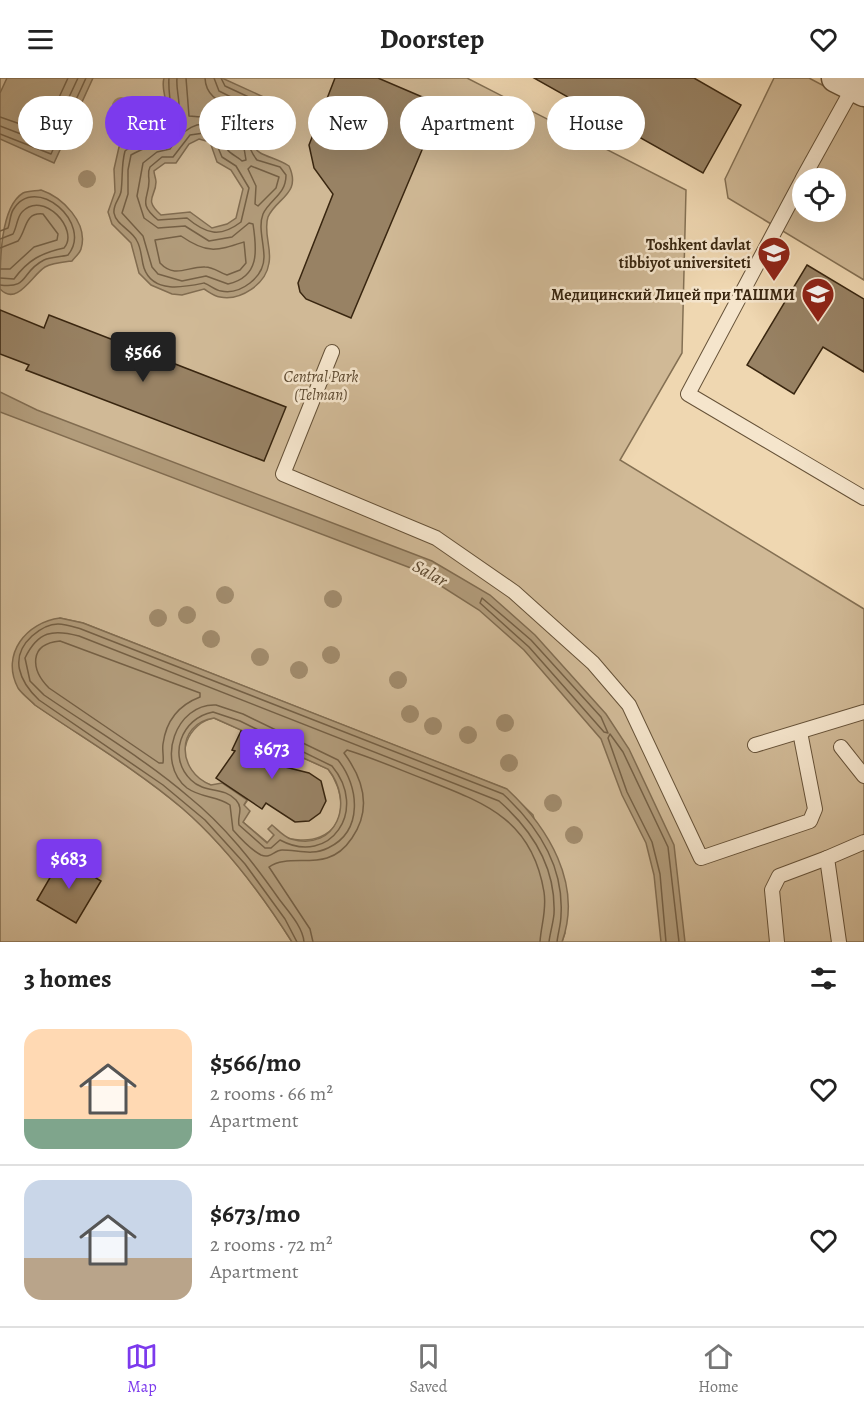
<!DOCTYPE html>
<meta charset="utf-8">
<style>
body{margin:0;font-family:Alegreya,serif;background:#f6f6f6;color:#222;height:100vh;display:flex;flex-direction:column;font-size:22px;white-space:nowrap}
*{box-sizing:border-box;margin:0}
p{font-size:20px;color:#767676}
.icon{flex:none;width:33px;height:33px;fill:none;stroke:currentColor;stroke-width:2;stroke-linecap:round;stroke-linejoin:round}
.map{position:relative;height:864px;overflow:hidden}
.drawer{display:flex;flex-direction:column;background:#fff;flex:1}
.drawer>*{flex:none}
.guide{position:absolute;left:18px;top:18px;width:828px;height:54px;display:flex;gap:12px}
.buttons{position:absolute;left:792px;top:90px;display:grid;gap:12px}
.buttons a{display:grid;place-items:center;width:54px;height:54px;border-radius:50%;background:#fff;box-shadow:0 6px 24px #0002;font-size:30px}
.price{position:absolute;translate:-50% -51px;padding:0 14px;border-radius:6px;background:#7c3aed;color:#fff;font-size:20px;line-height:39px;filter:drop-shadow(0 2px 3px #0008)}
.price::after{content:'';position:absolute;left:50%;top:36px;width:18px;height:14px;margin-left:-9px;background:inherit;clip-path:polygon(0 0,100% 0,50% 100%)}
.price.active{background:#222;color:#fff}
ul{padding:0;list-style:none}
li{display:flex;align-items:center;gap:18px;height:150px;padding:0 24px}
li+li{border-top:2px solid #e0e0e0}
li span{display:grid;place-items:center;flex:none;width:168px;height:120px;border-radius:18px;color:#555}
li>.icon{margin-inline-start:auto}
span .icon{width:72px;height:72px;fill:#fffc;stroke-width:1}
li b{font-size:26px}
h2{display:flex;justify-content:space-between;align-items:center;height:72px;padding:0 24px;font-size:26px}
.chip{padding:0 21px;border-radius:27px;background:#fff;box-shadow:0 6px 24px #0002;font-size:21px;line-height:54px}
.chip.active{background:#7c3aed;color:#fff}
header{display:flex;justify-content:space-between;align-items:center;height:78px;padding:0 24px;background:#fff;font-size:27px;font-weight:700}
.tabs{display:flex;justify-content:space-around;align-items:center;height:84px;border-top:2px solid #e0e0e0;background:#fff;font-size:16px;color:#767676}
.tabs a{display:grid;justify-items:center;gap:3px}
.tabs .active{color:#7c3aed}
.map>svg:first-child{display:block}
.green{fill:#d0b996;stroke:#847053;stroke-width:1.5;fill-rule:evenodd}
.water{fill:#b19b7a;stroke:#816c50;stroke-width:1.5;fill-rule:evenodd}
.lines{fill:none;stroke-linecap:round;stroke-linejoin:round}
.shore{stroke:#756045;stroke-width:1.5}
.building{fill:#988264;stroke:#392610;stroke-width:1.5}
.service-casing{stroke:#665238;stroke-width:16}
.minor-casing{stroke:#665238;stroke-width:31}
.service{stroke:#f5e5cc;stroke-width:14}
.minor{stroke:#f5e5cc;stroke-width:28}
.tree{fill:#a08a6b}
.labels{text-anchor:middle;stroke-width:5;stroke-linejoin:round;paint-order:stroke}
.poi-label{font-size:16px;font-weight:bold;fill:#392610;stroke:#f5e5cc;text-anchor:end}
.park-label{font-size:16px;font-style:italic;fill:#5f4b32;stroke:#f5e5cc}
.water-label{font-size:18px;font-style:italic;fill:#5d4930;stroke:#f5e5cc}
</style>
<header><svg class="icon" aria-label="menu" viewBox="0 0 24 24"><path d="M4 6h16M4 12h16M4 18h16"/></svg>Doorstep<svg class="icon" aria-label="heart" viewBox="0 0 24 24"><path d="M12 20l-8-8c-3-5 5-10 8-4 3-6 11-1 8 4z"/></svg></header>
<div class="map">
<svg width="864" height="864" viewBox="0 0 864 864">
<rect width="100%" height="100%" fill="#efd7b1"/>
<filter id="stains"><feTurbulence type="fractalNoise" baseFrequency=".00333" numOctaves="4"/><feColorMatrix values="0 0 0 0 .2 0 0 0 0 .09 0 0 0 0 .02 0 0 0 .5 -.17"/></filter>
<radialGradient id="worn" r=".72"><stop offset=".6" stop-color="#630" stop-opacity="0"/><stop offset="1" stop-color="#630" stop-opacity=".3"/></radialGradient>
<g class="green">
<path d="M0,0h467l219,112 -4,163 -62,107 244,149v333h-302l3,-9 -32,-118 -27,-26 -423,-166 -23,-5 -41,71 16,16c48,33 101,64 147,103 44,38 79,85 110,134h-292z"/>
<path d="M774,0h35l55,29v173l-136,-82 -3,-19zM802,100h34v34h-34z"/>
<path d="M214,640l114,51c15,19 22,56 -8,68 -14,6 -31,2 -46,-2l-6,8 -25,-21 1,-17 3,-4c-13,-7 -42,-16 -52,-25 -22,-19 -6,-54 19,-58z"/>
</g>
<g class="water">
<polygon points="7,0 93,0 54,85 0,61 0,15"/>
<path d="M164,0h58l46,21 5,11 -2,10c-38,36 -3,32 18,46 13,28 -13,32 -21,51 -5,14 4,32 1,46 -3,21 -28,38 -49,34 -6,-1 -11,-5 -16,-8l-22,6 -10,-1 -21,-9 -12,-12 -8,-30 -19,-19 -4,-12 7,-20 -1,-23 5,-22c18,-13 47,-13 47,-41 0,-10 -5,-18 -2,-28zM199,61l11,3 7,20 14,8 12,19 -7,29 -9,6 -15,4 -22,-16 -29,3c-18,-16 -5,-18 -5,-33 0,-4 -2,-7 -2,-11l11,-8h11l13,-19z"/>
<path d="M41,112c21,7 48,33 40,59 -1,4 -6,8 -9,12 -8,1 -20,2 -27,6 -13,8 -28,40 -45,22 0,-27 0,-82 23,-96 5,-2 13,-2 18,-3z"/>
<polygon points="0,314 37,332 432,483 490,517 535,557 606,636 629,671 674,767 685,864 661,864 654,797 646,765 622,717 601,661 524,572 479,532 416,492 0,334"/>
<path d="M60,540l23,5 424,166c41,38 76,95 55,153h-270c-31,-49 -66,-96 -110,-134 -46,-39 -99,-70 -147,-103 -5,-5 -13,-11 -17,-17 -18,-34 9,-66 42,-70zM214,640l114,51c27,33 9,83 -37,70 -7,-2 -14,-10 -19,-14l-4,4 6,6 -7,8 -24,-21 7,-11 -6,-6 3,-5 -25,-17 -11,2c-34,-13 -36,-61 3,-67z"/>
</g>
<g class="lines">
<g class="shore">
<path d="M169,0c-2,23 11,44 -14,59 -10,6 -22,7 -30,14 -4,15 -2,27 -4,41 -2,8 -8,12 -7,21 2,12 18,17 23,28 5,9 4,18 7,27 9,26 41,19 60,15 6,2 11,7 17,8 20,4 43,-14 43,-34 0,-14 -6,-30 -1,-43 7,-15 23,-19 23,-39l-6,-8 -23,-7c-17,-22 -4,-28 9,-45l-2,-11 -39,-18 -4,-8"/>
<path d="M177,0c-1,10 2,18 2,28 0,36 -23,35 -48,49l-3,15v24l-6,19 21,23 9,31 6,7 24,7 24,-5 22,8c32,-7 29,-34 25,-60l-4,-1 -17,14 -23,4 -24,-15 -27,2 -14,-10 -7,-22 6,-33 14,-11 13,-3c10,-16 30,-36 49,-17 5,5 4,12 8,17 3,5 11,8 15,12l4,-1 -4,-24 4,-10 13,-15 -40,-20 -5,-13"/>
<path d="M186,0l3,38 24,2 20,14 10,-19c-16,-10 -37,-12 -38,-35"/>
<polyline points="0,39 43,54 68,0"/>
<polyline points="0,48 47,66 78,0"/>
<path d="M204,55l10,5 8,19 14,9 13,22 -8,34c-21,16 -35,12 -54,-4l-29,2c-21,-17 -9,-21 -9,-39 0,-6 -2,-8 1,-14l12,-10h11l17,-22z"/>
<polyline points="0,56 51,76 86,0"/>
<polygon points="251,88 279,99 276,110 258,128 255,126 256,108 248,91"/>
<path d="M0,153l8,-3c2,-5 2,-13 5,-18 22,-38 81,14 55,45 -7,2 -17,2 -24,5 -24,12 -14,29 -44,25"/>
<path d="M181,158c26,18 35,15 63,6l2,21 -6,7 -13,5c-7,-2 -13,-8 -22,-8 -17,-1 -30,12 -45,-4l-5,-23z"/>
<path d="M0,161l13,-5c4,-7 4,-17 9,-22 21,-23 58,18 42,36 -23,5 -36,12 -50,31l-14,-1"/>
<path d="M0,170l18,-7c9,-11 6,-29 25,-27l15,20 -1,6 -23,7 -24,22h-10"/>
<polygon points="482,520 531,562 601,639 608,655 604,654 529,569 480,525"/>
<path d="M60,563l140,52v4c-21,8 -34,24 -37,47 -1,6 1,13 0,19h-4l-110,-75c-18,-18 -21,-44 11,-47z"/>
<path d="M216,627l27,9 95,46c21,26 26,71 -10,88 -16,8 -30,2 -46,2 -8,0 -11,9 -21,5 -10,-5 -21,-17 -28,-25l-3,-25c-13,-9 -29,-7 -43,-17 -32,-26 -11,-85 29,-83z"/>
<path d="M213,634l27,9 92,45c37,44 -2,101 -52,74l-9,8h-6l-26,-23c-2,-9 5,-16 -3,-25 -13,-14 -31,-6 -45,-20 -24,-23 -10,-62 22,-68z"/>
<path d="M297,864l-12,-23 -40,-55 -40,-44 -42,-35 -124,-85c-20,-19 -30,-43 -7,-64 8,-7 16,-12 26,-12 7,0 16,3 23,5l422,165c35,32 61,72 58,121 0,9 -3,18 -4,27"/>
<path d="M304,864c-1,-15 -16,-31 -25,-43 -26,-37 -54,-73 -90,-102 -44,-38 -97,-69 -145,-102l-14,-14 -5,-23c13,-27 28,-29 54,-22l420,165c33,29 57,67 55,113 -1,10 -4,19 -5,28"/>
<path d="M313,864l-3,-13 -41,-62c15,-11 39,-3 58,-9 10,-3 19,-11 25,-20 20,-29 12,-58 -8,-85l3,-3c26,8 51,19 77,29 61,24 108,40 120,113 3,18 -3,33 -4,50"/>
<polyline points="666,864 660,796 652,764 627,714 608,660 610,656 623,674 668,769 679,864"/>
</g>
</g>
<g class="building">
<polygon points="335,0 378,0 441,27 351,240 306,221 300,214 298,205 333,116 314,90 309,67"/>
<polygon points="534,0 694,0 741,27 703,95"/>
<polygon points="807,187 864,221 864,294 823,269 794,316 747,287"/>
<polygon points="0,232 44,250 49,237 286,329 264,383 26,292 29,287 0,276"/>
<polygon points="241,653 290,678 285,689 309,695 321,703 326,723 320,735 309,743 295,744 266,725 262,731 216,700 235,673 232,672"/>
<polygon points="62,779 101,803 76,845 37,822"/>
</g>
<g class="lines">
<defs>
<g id="service">
<polyline points="803,100 854,8"/>
<polyline points="802,102 688,316 864,420"/>
<polyline points="332,274 283,396 436,460 514,514 593,585 629,627 701,780 810,743 815,731 800,654"/>
<polyline points="755,667 864,634"/>
<polyline points="841,669 864,698"/>
<polyline points="777,864 772,812 779,798 827,780"/>
<polyline points="839,864 827,780 864,764"/>
</g>
<polyline id="minor" points="836,0 864,14"/>
</defs>
<use href="#service" class="service-casing"/>
<use href="#minor" class="minor-casing"/>
<use href="#service" class="service"/>
<use href="#minor" class="minor"/>
</g>
<g class="tree">
<circle cx="121" cy="28" r="9"/>
<circle cx="87" cy="101" r="9"/>
<circle cx="225" cy="517" r="9"/>
<circle cx="333" cy="521" r="9"/>
<circle cx="187" cy="537" r="9"/>
<circle cx="158" cy="540" r="9"/>
<circle cx="211" cy="561" r="9"/>
<circle cx="331" cy="577" r="9"/>
<circle cx="260" cy="579" r="9"/>
<circle cx="299" cy="592" r="9"/>
<circle cx="398" cy="602" r="9"/>
<circle cx="410" cy="636" r="9"/>
<circle cx="505" cy="645" r="9"/>
<circle cx="433" cy="648" r="9"/>
<circle cx="468" cy="657" r="9"/>
<circle cx="509" cy="685" r="9"/>
<circle cx="553" cy="725" r="9"/>
<circle cx="574" cy="757" r="9"/>
</g>
<defs>
<symbol id="university-pin" viewBox="-11 -11 22 30"><path d="M0 17L-7.5 6A9.5 9.5 0 1 1 7.5 6Z" fill="#8f2418" stroke="#f5e5cc"/><path d="M0-5L7-2L0 1L-7-2ZM-4 1L0 2.5L4 1V4Q0 6-4 4Z" fill="#fff"/></symbol>
</defs>
<g fill-rule="evenodd">
<use href="#university-pin" x="755" y="156" width="38" height="52"/>
<use href="#university-pin" x="799" y="197" width="38" height="52"/>
</g>
<g class="labels">
<g class="poi-label">
<text x="751" y="172">Toshkent davlat<tspan x="751" dy="18">tibbiyot universiteti</tspan></text>
<text x="795" y="222">Медицинский Лицей при ТАШМИ</text>
</g>
<g class="park-label">
<text x="321" y="304">Central Park<tspan x="321" dy="18">(Telman)</tspan></text>
</g>
<g class="water-label">
<text transform="translate(430 495) rotate(29)" y="6">Salar</text>
</g>
</g>
<rect width="100%" height="100%" filter="url(#stains)"/>
<rect width="100%" height="100%" fill="url(#worn)"/>
</svg>
<div class="buttons">
<a><svg class="icon" aria-label="locate" viewBox="0 0 24 24"><circle cx="12" cy="12" r="6"/><path d="M12 2v4M12 18v4M2 12h4M18 12h4"/></svg></a>
</div>
<b class="price active" style="left:143px;top:305px">$566</b>
<b class="price" style="left:272px;top:702px">$673</b>
<b class="price" style="left:69px;top:812px">$683</b>
<div class="guide">
<a class="chip">Buy</a>
<a class="chip active">Rent</a>
<a class="chip">Filters</a>
<a class="chip">New</a>
<a class="chip">Apartment</a>
<a class="chip">House</a>
</div>
</div>
<section class="drawer">
<h2>3 homes<svg class="icon" aria-label="filters" viewBox="0 0 24 24"><path d="M4 7h16M4 17h16"/><circle cx="9" cy="7" r="2"/><circle cx="15" cy="17" r="2"/></svg></h2>
<ul>
<li><span style="background:linear-gradient(#ffd9b3 75%,#7fa58c 0)"><svg class="icon" aria-label="home" viewBox="0 0 24 24"><path d="M3 11l9-7 9 7M6 9v11h12V9"/></svg></span><div><b>$566/mo</b><p>2 rooms · 66 m²</p><p>Apartment</p></div><svg class="icon" aria-label="heart" viewBox="0 0 24 24"><path d="M12 20l-8-8c-3-5 5-10 8-4 3-6 11-1 8 4z"/></svg></li>
<li><span style="background:linear-gradient(#c9d6e8 65%,#b9a48a 0)"><svg class="icon" aria-label="home" viewBox="0 0 24 24"><path d="M3 11l9-7 9 7M6 9v11h12V9"/></svg></span><div><b>$673/mo</b><p>2 rooms · 72 m²</p><p>Apartment</p></div><svg class="icon" aria-label="heart" viewBox="0 0 24 24"><path d="M12 20l-8-8c-3-5 5-10 8-4 3-6 11-1 8 4z"/></svg></li>
</ul>
</section>
<nav class="tabs">
<a class="active"><svg class="icon" aria-label="map" viewBox="0 0 24 24"><path d="M3 6l6-2 6 2 6-2v14l-6 2-6-2-6 2zM9 4v14M15 6v14"/></svg>Map</a>
<a><svg class="icon" aria-label="saved" viewBox="0 0 24 24"><path d="M7 4h10v16l-5-4-5 4z"/></svg>Saved</a>
<a><svg class="icon" aria-label="home" viewBox="0 0 24 24"><path d="M3 11l9-7 9 7M6 9v11h12V9"/></svg>Home</a>
</nav>
